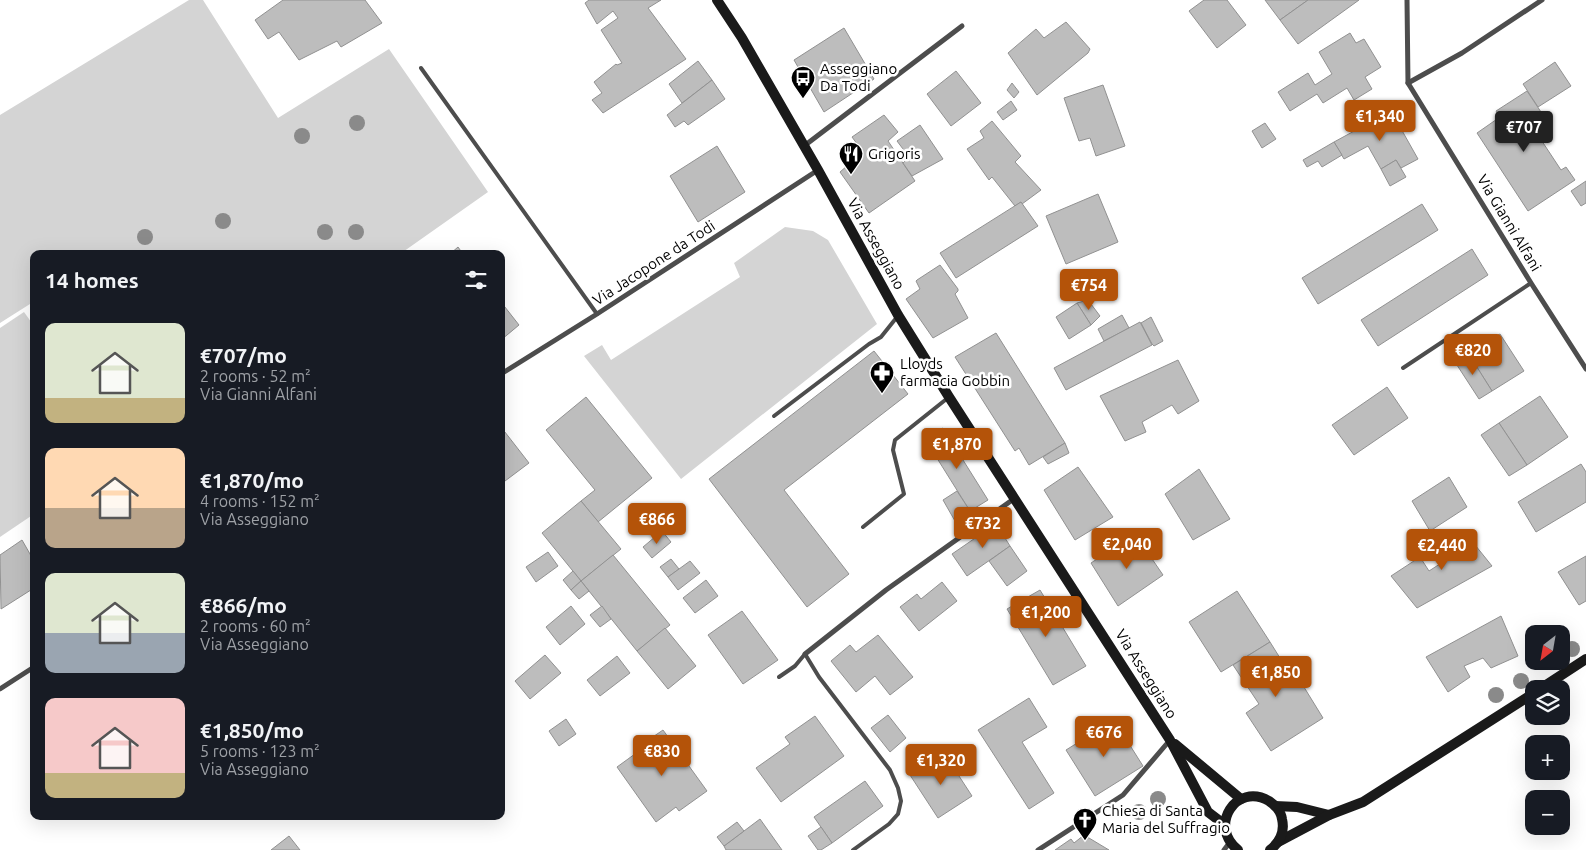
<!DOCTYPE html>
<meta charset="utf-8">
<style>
body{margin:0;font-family:Ubuntu,sans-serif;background:#242831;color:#f1f3f6;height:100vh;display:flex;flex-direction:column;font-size:19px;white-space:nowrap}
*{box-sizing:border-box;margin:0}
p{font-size:16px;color:#9ea1a6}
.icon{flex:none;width:28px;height:28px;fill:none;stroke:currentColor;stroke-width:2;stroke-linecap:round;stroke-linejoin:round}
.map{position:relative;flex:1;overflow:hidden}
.details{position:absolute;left:30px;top:250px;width:475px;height:570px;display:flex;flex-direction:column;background:#171b24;border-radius:10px;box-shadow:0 5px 20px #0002}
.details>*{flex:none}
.needle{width:32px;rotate:211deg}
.buttons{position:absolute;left:1525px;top:625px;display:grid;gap:10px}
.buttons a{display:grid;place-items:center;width:45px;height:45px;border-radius:10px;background:#171b24;box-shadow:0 5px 20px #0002;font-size:25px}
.price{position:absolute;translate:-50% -42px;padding:0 11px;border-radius:5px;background:#b45309;color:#fff;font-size:16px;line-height:32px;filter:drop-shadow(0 1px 2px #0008)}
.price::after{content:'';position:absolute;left:50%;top:30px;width:15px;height:11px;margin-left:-8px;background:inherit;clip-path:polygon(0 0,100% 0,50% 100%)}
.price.selected{background:#222;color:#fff}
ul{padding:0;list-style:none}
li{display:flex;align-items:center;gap:15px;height:125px;padding:0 15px}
li span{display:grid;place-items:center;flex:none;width:140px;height:100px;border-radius:10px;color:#555}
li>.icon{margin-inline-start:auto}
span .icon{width:60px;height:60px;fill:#fffc;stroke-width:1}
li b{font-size:21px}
h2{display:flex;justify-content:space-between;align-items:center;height:60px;padding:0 15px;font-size:21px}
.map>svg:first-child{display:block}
.green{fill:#d4d4d4}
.building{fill:#bdbdbd;stroke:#919191}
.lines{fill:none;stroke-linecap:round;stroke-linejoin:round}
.lane{stroke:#4d4d4d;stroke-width:4}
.street{stroke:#4d4d4d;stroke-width:5}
.secondary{stroke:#1a1a1a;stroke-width:10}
.tree{fill:#8a8a8a}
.labels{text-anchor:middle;stroke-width:5;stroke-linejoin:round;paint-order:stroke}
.poi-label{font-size:15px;fill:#000;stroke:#fff;text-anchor:start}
.street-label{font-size:15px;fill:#000;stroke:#fff}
</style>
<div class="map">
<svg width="1586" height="850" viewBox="0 0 1586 850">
<rect width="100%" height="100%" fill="#fff"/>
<g class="green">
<polygon points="189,0 203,0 278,118 389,49 488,192 400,254 34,254 34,309 30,304 0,323 0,115"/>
<polygon points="785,227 813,231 828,240 877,324 681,479 584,356 602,345 611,360 740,277 734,263"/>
<polygon points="24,312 34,326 34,514 0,537 0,328"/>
</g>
<g class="building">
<polygon points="283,0 365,0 382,23 341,47 337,41 299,60 279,32 268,39 255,20"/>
<polygon points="589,0 661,0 648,8 686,59 603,113 592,100 602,93 594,82 616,64 617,65 622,63 601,30 618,18 613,11 597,24 585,3"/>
<polygon points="1204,0 1227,0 1246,25 1217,48 1189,11"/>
<polygon points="1265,0 1308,0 1280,20"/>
<polygon points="1308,0 1359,0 1298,44 1280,20"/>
<polygon points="1066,22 1090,49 1088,53 1037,95 1008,53 1036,29 1044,38"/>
<polygon points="844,28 874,79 824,112 794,60"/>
<polygon points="1350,33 1356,43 1364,39 1381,67 1365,77 1372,89 1354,100 1347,88 1323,103 1317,94 1290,111 1278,92 1308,73 1315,85 1332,74 1319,52"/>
<polygon points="698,61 712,80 682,103 669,84"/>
<polygon points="1555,62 1571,86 1538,107 1523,84"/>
<polygon points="956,71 981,103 951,126 927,94"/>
<polygon points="712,80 725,99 688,125 684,121 675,127 667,115"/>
<polygon points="1012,83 1019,92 1014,98 1007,90"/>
<polygon points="1103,85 1125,146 1096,156 1090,138 1079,141 1064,98"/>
<polygon points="1527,91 1541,112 1528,120 1561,170 1566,167 1575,180 1528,211 1477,133 1500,117 1496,111"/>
<polygon points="1011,101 1017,110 1003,120 997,112"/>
<polygon points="1391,111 1418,159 1401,168 1396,160 1381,169 1368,146 1344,159 1334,142"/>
<polygon points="884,115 898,132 888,141 915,181 869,213 840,172 863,152 852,137"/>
<polygon points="992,121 1021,156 1015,162 1041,190 1022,204 1021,202 1015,206 992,177 989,180 967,149 984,138 980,131"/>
<polygon points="1265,123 1276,139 1262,148 1252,131"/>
<polygon points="920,125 943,159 912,176 903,163 909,157 897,141"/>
<polygon points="1334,142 1342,155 1322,167 1318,161 1307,167 1303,160"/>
<polygon points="717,146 745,192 698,222 670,176"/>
<polygon points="1396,160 1406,177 1390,186 1381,169"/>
<polygon points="1586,181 1586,203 1581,206 1571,191"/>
<polygon points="1098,194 1118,242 1066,264 1046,216"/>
<polygon points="1021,202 1038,226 956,278 940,253"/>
<polygon points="1422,204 1438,230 1318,304 1302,278"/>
<polygon points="458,247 463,254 450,254"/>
<polygon points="1472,249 1488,275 1378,346 1361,320"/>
<polygon points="940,265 958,289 958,291 955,294 968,318 933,338 906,299 920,289 916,281 917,280"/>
<polygon points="1088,300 1100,316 1091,325 1077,303"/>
<polygon points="501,302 519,325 501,340"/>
<polygon points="1077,303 1091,325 1069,339 1056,317"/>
<polygon points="1122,315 1129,328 1104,341 1098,329"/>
<polygon points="1151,317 1163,341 1154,346 1152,344 1141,323"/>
<polygon points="1140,322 1152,345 1066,390 1054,368"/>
<polygon points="996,333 1065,443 1029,465 1019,448 1015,451 955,357"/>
<polygon points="1500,334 1524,371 1492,391 1468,353"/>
<polygon points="874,351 908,394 784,490 849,574 807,607 709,479"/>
<polygon points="1468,353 1492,391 1479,399 1455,362"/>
<polygon points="1178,360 1199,401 1178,414 1172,405 1142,422 1146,432 1125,441 1100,396"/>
<polygon points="1387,387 1408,418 1354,455 1332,425"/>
<polygon points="1540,396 1568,437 1527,465 1499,423"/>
<polygon points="586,397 652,478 598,522 581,501 595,490 546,430"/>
<polygon points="1499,423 1527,465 1509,476 1481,435"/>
<polygon points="501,427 529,463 501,484"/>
<polygon points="943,428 988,500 970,511 925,439"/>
<polygon points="1065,443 1069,453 1048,464 1043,457"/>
<polygon points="1581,464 1586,472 1586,502 1536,532 1518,502"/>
<polygon points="1078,467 1113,517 1075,540 1044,490"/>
<polygon points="1199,469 1230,519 1193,540 1165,494"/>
<polygon points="1449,477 1467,507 1430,531 1412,501"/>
<polygon points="957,491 970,511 955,521 943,500"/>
<polygon points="581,501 621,549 581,581 542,533"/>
<polygon points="1000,521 1010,535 1005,538 1010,546 967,576 952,554"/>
<polygon points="1463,530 1492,566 1417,608 1391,576 1420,557 1429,571 1446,560 1440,547"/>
<polygon points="662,531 671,542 652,558 643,547"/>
<polygon points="1135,534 1163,575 1118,606 1091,563"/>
<polygon points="22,540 34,561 34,588 1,609 0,555"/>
<polygon points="1010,546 1027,571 1007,586 989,561"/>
<polygon points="548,552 558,566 536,582 526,567"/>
<polygon points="613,555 670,625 637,651 581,581"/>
<polygon points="1586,556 1586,601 1579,605 1558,572"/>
<polygon points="671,559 679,569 668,577 660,567"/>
<polygon points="690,561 700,573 678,590 668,577"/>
<polygon points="573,571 581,581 571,590 563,580"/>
<polygon points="706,580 718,596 695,613 683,598"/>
<polygon points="581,581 589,591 579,599 571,590"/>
<polygon points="942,582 957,601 919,631 900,607 917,594 921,599"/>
<polygon points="1040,590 1086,666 1053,685 1007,609"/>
<polygon points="1237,591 1270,642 1221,672 1189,622"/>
<polygon points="571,606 585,624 560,645 546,627"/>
<polygon points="602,606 611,619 600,627 590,615"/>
<polygon points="742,611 778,660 743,684 708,635"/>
<polygon points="1501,616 1518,656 1491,668 1483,658 1464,666 1470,677 1448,692 1426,657"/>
<polygon points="665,628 696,666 668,689 637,651"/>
<polygon points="878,635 913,677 890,695 875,676 856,692 831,661 850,645 856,652"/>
<polygon points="1270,642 1295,682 1299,679 1323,718 1271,751 1246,713 1259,704 1233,665"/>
<polygon points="545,655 561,673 530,699 515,681"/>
<polygon points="617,656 630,673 600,696 587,680"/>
<polygon points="1029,698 1047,727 1022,742 1054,793 1029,809 978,730"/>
<polygon points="888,715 906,738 890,752 871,728"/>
<polygon points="815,716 844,756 781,802 756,768 790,744 785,737"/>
<polygon points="566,719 576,734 559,746 549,731"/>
<polygon points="1114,720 1143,766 1095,796 1066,750"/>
<polygon points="663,730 707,791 679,811 676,807 656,822 617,767 646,746 644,743"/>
<polygon points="944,753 972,796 938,818 910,775"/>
<polygon points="865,781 883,806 832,843 814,817"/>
<polygon points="760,819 782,850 726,850 724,846"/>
<polygon points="737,822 744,831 724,846 717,837"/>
<polygon points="821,827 832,843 821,850 818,850 808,836"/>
<polygon points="1084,835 1109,850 1055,850 1071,839 1074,843"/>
<polygon points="289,836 300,850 271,850"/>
</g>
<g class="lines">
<g class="lane">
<polyline points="421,68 597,314"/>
<polyline points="1403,368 1531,283"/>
<polyline points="774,416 869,344 881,337 897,317"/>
<polyline points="863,527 904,494 893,450 895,440 949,397"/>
<polyline points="779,677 795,666 805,654 819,677 890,770 898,788 901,801 898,814 889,824 853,850"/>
</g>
<g class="street">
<polyline points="1407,0 1408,83 1531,283 1586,369"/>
<polyline points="1408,83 1462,53 1542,0"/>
<polyline points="804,146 962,26"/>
<polyline points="501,374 597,314 818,170"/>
<polyline points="805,654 886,590 1015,498"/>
<polyline points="0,689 34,667"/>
<polyline points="1038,850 1123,795 1170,740"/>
<polyline points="1224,850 1230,842"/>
</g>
<g class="secondary">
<polyline points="717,0 742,38 818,170 898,315 949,397 1170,740 1208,812 1225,825"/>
<polyline points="1540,689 1586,659"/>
<polyline points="1175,744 1241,799"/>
<polyline points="1275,806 1297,807 1329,815"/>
<polyline points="1278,842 1329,815 1363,802 1534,693"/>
<path d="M1238,850c-30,-24 -2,-68 31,-49 6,4 12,11 13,18 3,13 -2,23 -12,31"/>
</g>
</g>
<g class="tree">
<circle cx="357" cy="123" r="8"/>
<circle cx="302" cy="136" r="8"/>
<circle cx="223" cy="221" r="8"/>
<circle cx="325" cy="232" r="8"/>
<circle cx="356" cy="232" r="8"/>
<circle cx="145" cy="237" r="8"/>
<circle cx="1572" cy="649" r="8"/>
<circle cx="1521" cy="681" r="8"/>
<circle cx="1496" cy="695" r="8"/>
<circle cx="1158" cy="799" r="8"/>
<circle cx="1139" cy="812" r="8"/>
</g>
<defs>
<symbol id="bus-pin" viewBox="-11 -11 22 30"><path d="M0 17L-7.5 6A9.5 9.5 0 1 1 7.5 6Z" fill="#000" stroke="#fff"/><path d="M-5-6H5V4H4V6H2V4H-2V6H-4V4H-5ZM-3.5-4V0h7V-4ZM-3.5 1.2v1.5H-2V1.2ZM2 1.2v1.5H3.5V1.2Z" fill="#fff"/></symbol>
<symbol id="restaurant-pin" viewBox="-11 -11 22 30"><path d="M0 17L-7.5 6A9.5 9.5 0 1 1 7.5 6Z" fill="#000" stroke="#fff"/><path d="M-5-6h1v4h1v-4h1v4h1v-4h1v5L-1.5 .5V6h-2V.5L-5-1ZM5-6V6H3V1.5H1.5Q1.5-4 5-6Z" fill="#fff"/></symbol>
<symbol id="pharmacy-pin" viewBox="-11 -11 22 30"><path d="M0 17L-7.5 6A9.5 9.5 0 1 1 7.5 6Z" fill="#000" stroke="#fff"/><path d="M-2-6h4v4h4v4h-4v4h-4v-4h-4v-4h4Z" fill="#fff"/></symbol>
<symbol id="church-pin" viewBox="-11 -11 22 30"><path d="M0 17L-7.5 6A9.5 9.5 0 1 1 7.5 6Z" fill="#000" stroke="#fff"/><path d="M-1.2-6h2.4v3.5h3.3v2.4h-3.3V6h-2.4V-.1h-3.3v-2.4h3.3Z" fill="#fff"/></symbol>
</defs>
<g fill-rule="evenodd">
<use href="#bus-pin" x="789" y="64" width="28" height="38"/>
<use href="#restaurant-pin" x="837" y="140" width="28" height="38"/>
<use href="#pharmacy-pin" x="868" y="359" width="28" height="38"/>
<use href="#church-pin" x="1071" y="806" width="28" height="38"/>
</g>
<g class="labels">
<g class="poi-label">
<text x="820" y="74">Asseggiano<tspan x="820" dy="17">Da Todi</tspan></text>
<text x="868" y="159">Grigoris</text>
<text x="900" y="369">Lloyds<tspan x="900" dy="17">farmacia Gobbin</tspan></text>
<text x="1102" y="816">Chiesa di Santa<tspan x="1102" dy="17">Maria del Suffragio</tspan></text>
</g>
<g class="street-label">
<text transform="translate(1509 223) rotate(59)" y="5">Via Gianni Alfani</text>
<text transform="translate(876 244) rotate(61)" y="5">Via Asseggiano</text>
<text transform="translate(654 263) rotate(-33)" y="5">Via Jacopone da Todi</text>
<text transform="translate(1146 674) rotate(58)" y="5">Via Asseggiano</text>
</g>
</g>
</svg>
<div class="buttons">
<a><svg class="needle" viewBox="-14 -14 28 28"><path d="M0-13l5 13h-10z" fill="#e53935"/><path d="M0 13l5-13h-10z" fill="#9ea1a6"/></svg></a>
<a><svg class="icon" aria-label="layers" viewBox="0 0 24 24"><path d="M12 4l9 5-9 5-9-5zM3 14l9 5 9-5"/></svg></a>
<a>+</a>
<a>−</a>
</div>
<b class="price" style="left:1380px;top:142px">€1,340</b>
<b class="price selected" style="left:1524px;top:153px">€707</b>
<b class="price" style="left:1089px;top:311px">€754</b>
<b class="price" style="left:1473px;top:376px">€820</b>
<b class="price" style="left:957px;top:470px">€1,870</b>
<b class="price" style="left:657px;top:545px">€866</b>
<b class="price" style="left:983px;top:549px">€732</b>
<b class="price" style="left:1127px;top:570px">€2,040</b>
<b class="price" style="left:1442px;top:571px">€2,440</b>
<b class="price" style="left:1046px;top:638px">€1,200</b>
<b class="price" style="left:1276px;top:698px">€1,850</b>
<b class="price" style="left:1104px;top:758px">€676</b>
<b class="price" style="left:662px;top:777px">€830</b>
<b class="price" style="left:941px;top:786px">€1,320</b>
<section class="details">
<h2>14 homes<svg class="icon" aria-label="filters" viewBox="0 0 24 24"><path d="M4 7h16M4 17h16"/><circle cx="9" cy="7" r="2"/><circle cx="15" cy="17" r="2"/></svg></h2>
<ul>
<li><span style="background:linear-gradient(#dfe7d0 75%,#c2b280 0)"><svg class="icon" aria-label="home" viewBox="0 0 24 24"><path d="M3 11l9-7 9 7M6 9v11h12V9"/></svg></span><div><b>€707/mo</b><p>2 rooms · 52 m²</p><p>Via Gianni Alfani</p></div></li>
<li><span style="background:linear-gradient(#ffd9b3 60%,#b9a48a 0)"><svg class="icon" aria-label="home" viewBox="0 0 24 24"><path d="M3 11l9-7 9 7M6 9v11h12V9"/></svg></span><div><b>€1,870/mo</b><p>4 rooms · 152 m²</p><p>Via Asseggiano</p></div></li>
<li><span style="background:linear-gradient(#dfe7d0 60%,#9aa5b1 0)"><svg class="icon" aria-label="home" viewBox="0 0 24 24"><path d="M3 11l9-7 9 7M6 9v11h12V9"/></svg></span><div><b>€866/mo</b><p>2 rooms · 60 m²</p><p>Via Asseggiano</p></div></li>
<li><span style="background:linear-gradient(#f6c9c9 75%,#c2b280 0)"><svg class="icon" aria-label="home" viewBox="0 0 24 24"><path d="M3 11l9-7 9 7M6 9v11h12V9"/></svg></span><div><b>€1,850/mo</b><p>5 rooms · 123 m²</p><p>Via Asseggiano</p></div></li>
</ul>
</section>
</div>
